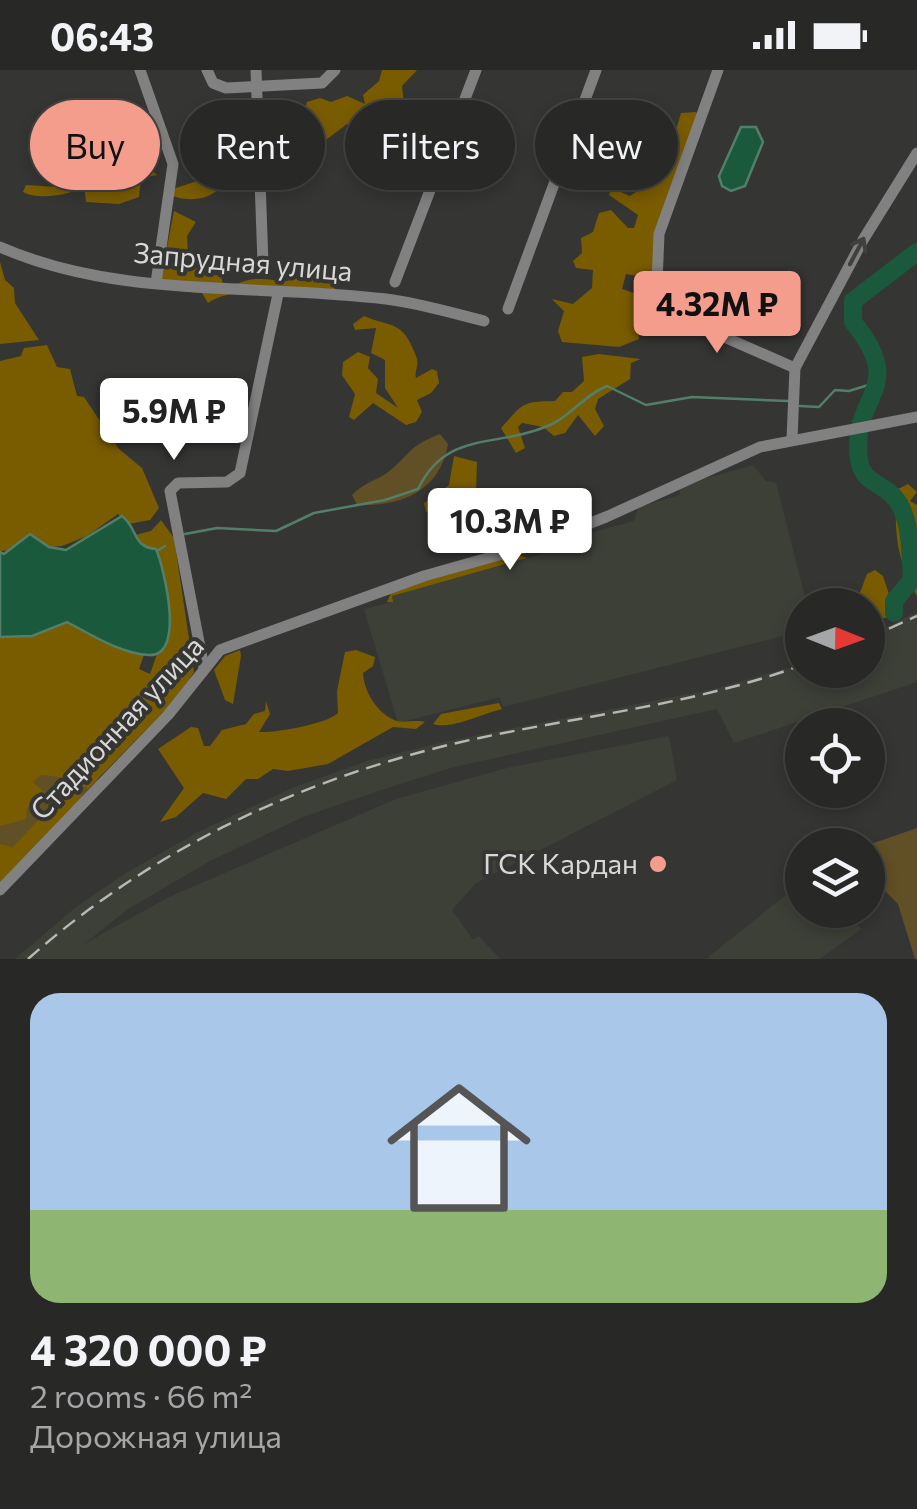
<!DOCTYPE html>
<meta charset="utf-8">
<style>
body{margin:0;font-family:Commissioner,sans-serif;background:#343432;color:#f1f3f6;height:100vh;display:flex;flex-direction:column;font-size:38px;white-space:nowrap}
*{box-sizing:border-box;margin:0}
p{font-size:32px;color:#a5a6a7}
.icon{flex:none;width:55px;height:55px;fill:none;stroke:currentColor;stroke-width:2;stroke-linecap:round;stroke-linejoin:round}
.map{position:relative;height:889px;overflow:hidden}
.sheet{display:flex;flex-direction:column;background:#282826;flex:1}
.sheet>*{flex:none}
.hud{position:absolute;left:30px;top:30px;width:858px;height:90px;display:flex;gap:20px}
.needle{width:65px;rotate:91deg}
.fabs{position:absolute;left:785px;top:518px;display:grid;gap:20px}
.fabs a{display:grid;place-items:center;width:100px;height:100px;border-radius:50%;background:#282826;box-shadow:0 5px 15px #0003,0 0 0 2px #444443;font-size:50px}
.price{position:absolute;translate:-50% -85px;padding:0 22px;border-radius:10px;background:#fff;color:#222;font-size:32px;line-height:65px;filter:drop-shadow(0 2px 5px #0008)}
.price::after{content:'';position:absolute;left:50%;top:60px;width:30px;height:22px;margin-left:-15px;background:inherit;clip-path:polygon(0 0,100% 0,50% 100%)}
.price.on{background:#f59d8d;color:#111}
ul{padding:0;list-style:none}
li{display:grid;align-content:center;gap:20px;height:530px;padding:0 30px}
li span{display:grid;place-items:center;height:310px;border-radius:30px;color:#555}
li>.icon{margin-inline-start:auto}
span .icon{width:180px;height:180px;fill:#fffc;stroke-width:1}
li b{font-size:42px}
.chip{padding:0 35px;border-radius:45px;background:#282826;box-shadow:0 5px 15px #0003,0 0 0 2px #444443;font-size:35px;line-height:90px}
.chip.on{background:#f59d8d;color:#111}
.status{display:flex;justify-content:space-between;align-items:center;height:70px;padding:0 50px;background:#282826;direction:ltr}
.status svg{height:28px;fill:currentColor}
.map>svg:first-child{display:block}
.built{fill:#3d4037}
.green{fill:#614f25}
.forest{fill:#795b00}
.water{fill:#1a593c;stroke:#537f6a;stroke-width:2.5}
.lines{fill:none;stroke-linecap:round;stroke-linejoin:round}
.stream{stroke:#537f6a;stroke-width:2.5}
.river{stroke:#1a593c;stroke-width:18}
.street{stroke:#808180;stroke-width:11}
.rail{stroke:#b7b8b6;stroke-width:2.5;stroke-dasharray:15 8;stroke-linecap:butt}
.oneway{stroke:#40413f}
.poi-dot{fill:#f59d8d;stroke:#353633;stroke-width:4}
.labels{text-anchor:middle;stroke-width:8;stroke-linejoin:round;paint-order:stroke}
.street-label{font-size:28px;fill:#d8d9d7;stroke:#353633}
.poi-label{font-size:28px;fill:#d8d9d7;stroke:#353633;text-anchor:end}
</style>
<div class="status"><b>06:43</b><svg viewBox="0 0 49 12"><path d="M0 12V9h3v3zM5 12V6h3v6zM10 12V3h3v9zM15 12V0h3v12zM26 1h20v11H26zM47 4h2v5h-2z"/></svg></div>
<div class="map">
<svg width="917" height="889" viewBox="0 0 917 889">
<rect width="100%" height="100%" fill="#353633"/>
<g class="built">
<polygon points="753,395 766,411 776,413 807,535 802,535 802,561 503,637 500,627 398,653 364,539 392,532 392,525 554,481 554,473 634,451 638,437 680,425 679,416"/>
<polygon points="917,542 917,611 911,614 734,673 717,639 454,697 375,722 303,747 210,791 128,839 84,874 169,827 396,729 507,698 669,666 677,710 476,813 452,840 473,870 479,866 500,889 15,889 76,837 126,803 198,762 292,718 367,691 448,671 714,619 802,594 802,600 868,600 868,566"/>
<polygon points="802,812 802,840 847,840 861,859 820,889 706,889"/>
</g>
<g class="green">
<path d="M440,364l8,10c-8,47 -47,63 -91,61l-5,-10c11,-12 23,-14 35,-22 23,-18 21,-27 53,-39z"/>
<polygon points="0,688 99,710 0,812"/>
<polygon points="917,758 917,889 915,889 898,834 868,804 868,775"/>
</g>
<g class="forest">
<polygon points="382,0 417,0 402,16 405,43 392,53 347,54 326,70 301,72 296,79 281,68 282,52 290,52 293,63 298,63 307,32 320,28 331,32 347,26 365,34 363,25 379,11"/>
<path d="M696,42l2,5 -42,114 -2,47 -6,6 -5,-7 -17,-3 -4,15 30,10 -4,11 -13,2 4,27 -20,8 -57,-5 -4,-11 6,-20 -12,-12 21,5 19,-16 1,-18 -17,-2 -3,-7 9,-8 -1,-15 12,-6 6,-19 12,-3 17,18h6l4,-13 -29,-20 3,-7 18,8 9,-6 2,-11 7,-2 9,6c4,-26 18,-45 24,-70z"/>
<path d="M201,61l1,20 6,5 -4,21 16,11c-12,12 -31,14 -47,8v-7l27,-9 1,-17h-15l-3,-29z"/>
<path d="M136,89l21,16 -16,3 -2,19 -20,7 -33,-2 -2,-16c-14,10 -47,14 -61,6l3,-7 31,2 -3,-9 5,-5 41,10 7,-6 -2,-11 20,2z"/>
<path d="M174,141l22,11 -9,14 1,17 19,4 2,17 12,2 2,8c16,2 21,-5 34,-5 34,0 22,10 51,-12h18l17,10 -10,14c-33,-1 -99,-6 -125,12l-6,-10 -43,-4z"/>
<polygon points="0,192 5,210 14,218 15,233 39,270 0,274"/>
<path d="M364,246c28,12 38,3 52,40 4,10 -2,14 0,22l16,-9 5,2 2,12 -8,10 -14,7 5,12 -6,10 -10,3 -33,-22 -19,17 -5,-3 6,-23 -13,-19 1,-13 15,-10 12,5 -2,11 10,11 -2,14 22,15 -13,-20v-28l-14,-7 5,-25 -21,2 -2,-6z"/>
<polygon points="47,275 57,297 70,299 77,326 84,327 119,379 142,398 159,438 150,450 128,454 118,444 87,466 62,476 0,481 0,291 21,286 24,278"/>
<path d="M599,284l42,5 -10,4 -1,16 -32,20 -3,10 9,17 -9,10 -17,-21 -13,18 -11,3 -11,-9 -21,-4 -4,4 7,21 -9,5 -15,-25c23,-25 19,-26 54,-27l8,-9h9l12,-11 -2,-24z"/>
<polygon points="454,386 477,392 476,422 460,446 441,438 426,442 424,433 449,415"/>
<path d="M908,414l9,8 -7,9 7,4v91c-19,-32 -25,-68 -19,-107z"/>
<polygon points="161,450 174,468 194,602 179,626 88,719 68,708 41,705 33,712 45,723 27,738 26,749 0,756 0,562 57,547 145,582 139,599 150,604 163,567 131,466 151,461"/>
<polygon points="517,484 527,488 392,526 393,532 387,532 392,521"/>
<polygon points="875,500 883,506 894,539 886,548 868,547 868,535 861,535 858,528 867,504"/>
<polygon points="240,580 241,586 233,634 225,630 214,600 225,586"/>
<path d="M356,580l19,7 -2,9 -10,7c1,19 14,39 31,47 8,4 22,-1 31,2l-9,7 -23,-2 -65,37 -40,7 -15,-2 -15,10h-12l-20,20 -23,-6 -27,24 -16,5 24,-34 -26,-39 33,-22 7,1 6,18h6l12,-16 24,-6 8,-10 11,-3 1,-10 4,13 -11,18c16,1 68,-8 79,-19l-1,-22 8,-39z"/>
<path d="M499,633l3,6c-21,5 -51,21 -69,15l8,-10z"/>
<polygon points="65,722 85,726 0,813 0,774 13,777"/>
</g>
<g class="water">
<polygon points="741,57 756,57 763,72 745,116 731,121 722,116 719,106"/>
<path d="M122,446c16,12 10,31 34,33 8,19 30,108 -7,106 -28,-1 -59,-21 -82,-33l-35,14 -32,1v-85l4,2 26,-20 19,13 17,3z"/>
</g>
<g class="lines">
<g class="stream">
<polyline points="800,336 819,337 835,320 849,321 878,312"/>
<path d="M185,464l32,-6 59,3 38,-18 71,-13 33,-11c29,-60 78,-40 132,-64 21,-9 34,-30 57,-39l39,19 46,-8 96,4"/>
<polyline points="157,481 165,476"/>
</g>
<path class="river" d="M894,543v-12l18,-21c-2,-25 0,-64 -18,-83 -13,-15 -32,-14 -35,-38 -9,-65 50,-69 -6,-137v-21l64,-49"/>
<g class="street">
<polyline points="140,0 173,94 156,213"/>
<polyline points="207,0 213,13 226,18 322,13 335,0"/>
<polyline points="256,0 263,193"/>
<polyline points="718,0 659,164 656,237 795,298"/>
<path d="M0,177c121,53 259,36 386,52 33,4 66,14 98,22"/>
<polyline points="395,212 476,0"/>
<polyline points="508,239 596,0"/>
<polyline points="792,369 795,298 863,170 917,83"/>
<polyline points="204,598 170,421 178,413 227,412 240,403 278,224"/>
<polyline points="0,820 168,645 220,580 424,506 534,475 606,447 760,377 917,347"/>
</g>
<g class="rail">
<polyline points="868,568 917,546"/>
<path d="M28,889c122,-108 263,-175 420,-214 118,-28 241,-38 354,-80"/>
</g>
</g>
<defs><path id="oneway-shaft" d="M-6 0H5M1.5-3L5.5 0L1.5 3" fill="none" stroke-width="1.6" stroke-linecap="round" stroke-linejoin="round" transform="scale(2.5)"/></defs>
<use class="oneway" href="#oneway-shaft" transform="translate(857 181) rotate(-62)"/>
<circle class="poi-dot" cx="658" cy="794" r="10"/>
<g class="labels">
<g class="street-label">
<text transform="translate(243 192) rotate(5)" y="10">Запрудная улица</text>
<text transform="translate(117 658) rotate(-47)" y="10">Стадионная улица</text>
</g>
<g class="poi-label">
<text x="638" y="804">ГСК Кардан</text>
</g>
</g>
</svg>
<div class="fabs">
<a><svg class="needle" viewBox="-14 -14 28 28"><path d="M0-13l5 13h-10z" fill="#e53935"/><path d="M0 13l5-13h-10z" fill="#a5a6a7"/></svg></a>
<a><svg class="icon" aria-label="locate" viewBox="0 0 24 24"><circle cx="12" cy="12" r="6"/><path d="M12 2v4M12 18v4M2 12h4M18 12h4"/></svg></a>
<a><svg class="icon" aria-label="layers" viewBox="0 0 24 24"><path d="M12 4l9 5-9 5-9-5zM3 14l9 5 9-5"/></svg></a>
</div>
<b class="price on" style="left:717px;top:286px">4.32M ₽</b>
<b class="price" style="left:174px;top:393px">5.9M ₽</b>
<b class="price" style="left:510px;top:503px">10.3M ₽</b>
<div class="hud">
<a class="chip on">Buy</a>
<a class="chip">Rent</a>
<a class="chip">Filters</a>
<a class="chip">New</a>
</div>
</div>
<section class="sheet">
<ul>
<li><span style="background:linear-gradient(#a9c7e8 70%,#8fb573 0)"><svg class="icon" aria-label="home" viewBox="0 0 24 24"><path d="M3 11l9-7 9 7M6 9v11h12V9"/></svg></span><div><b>4 320 000 ₽</b><p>2 rooms · 66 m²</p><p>Дорожная улица</p></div></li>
</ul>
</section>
